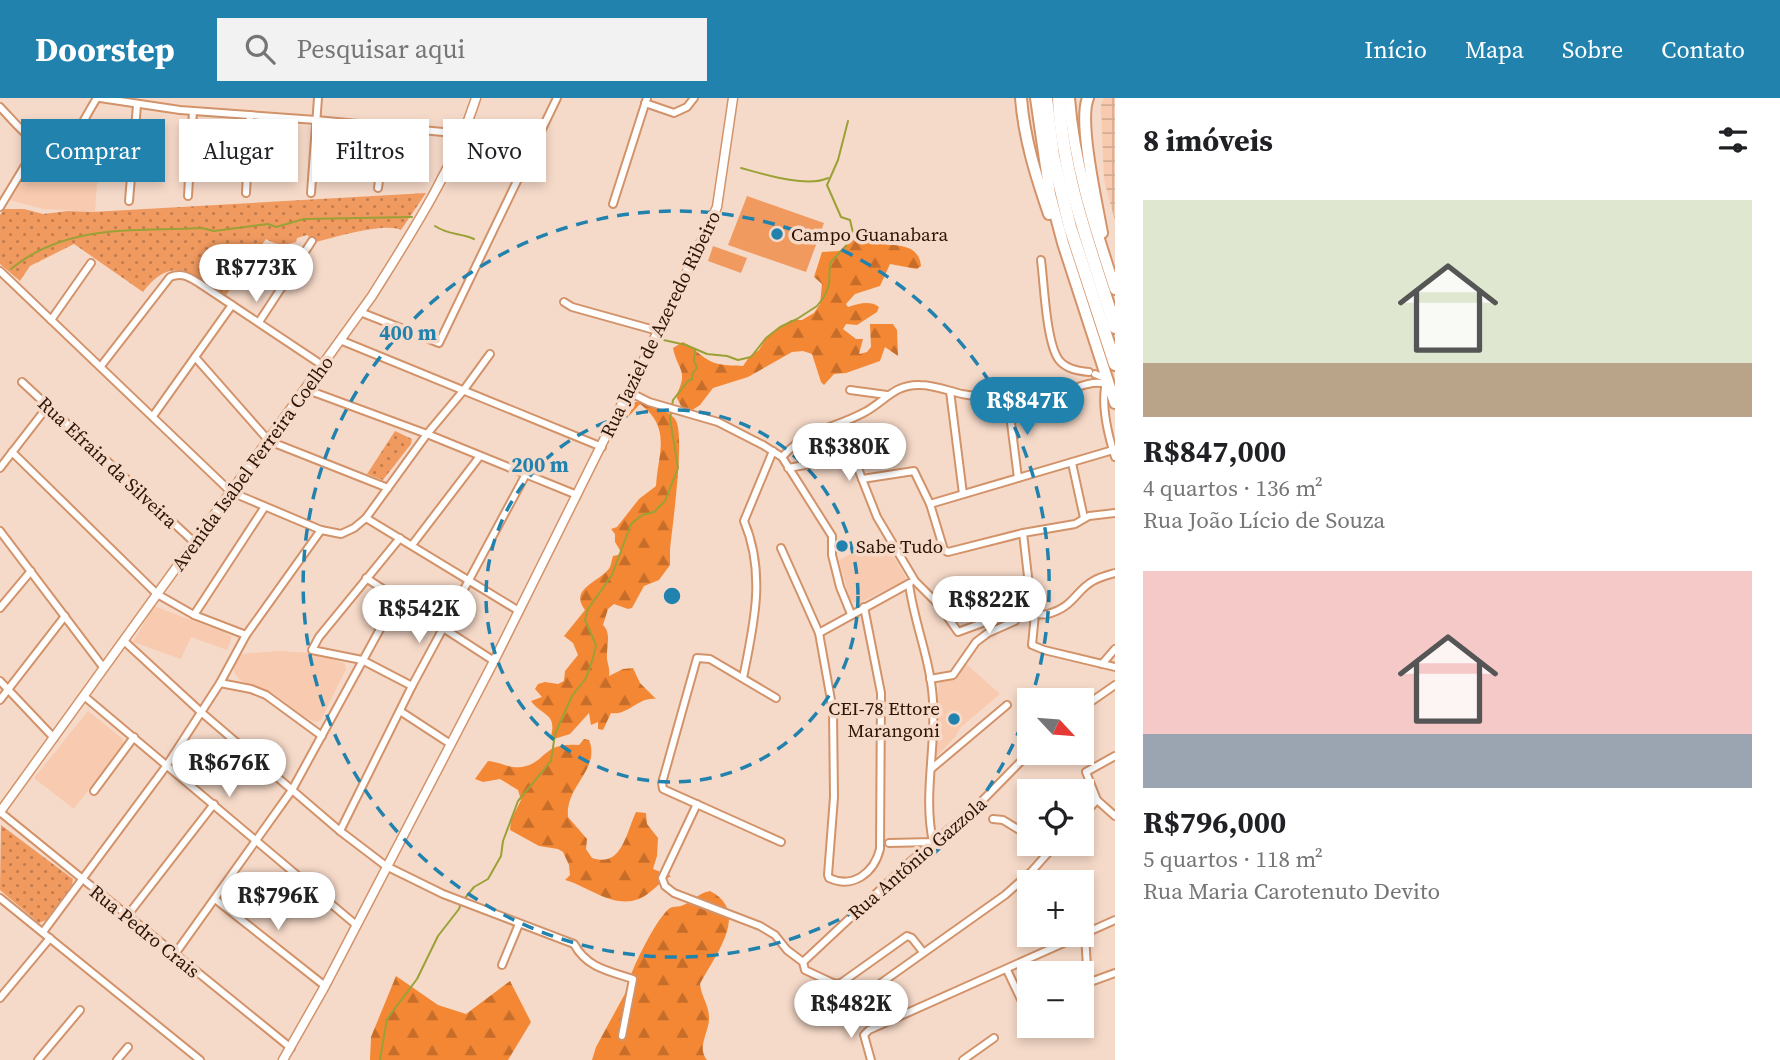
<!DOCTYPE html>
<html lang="pt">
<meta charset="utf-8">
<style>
body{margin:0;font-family:"Source Serif 4",serif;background:#f2f2f2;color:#202124;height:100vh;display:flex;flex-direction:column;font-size:26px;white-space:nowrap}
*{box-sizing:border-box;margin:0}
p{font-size:23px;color:#757577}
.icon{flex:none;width:38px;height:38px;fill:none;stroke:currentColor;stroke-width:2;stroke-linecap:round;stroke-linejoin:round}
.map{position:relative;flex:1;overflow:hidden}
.drawer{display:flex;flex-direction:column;background:#fff;width:665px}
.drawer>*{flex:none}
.banner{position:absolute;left:21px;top:21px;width:665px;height:63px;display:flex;gap:14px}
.needle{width:46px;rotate:116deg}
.controls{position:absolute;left:1017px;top:590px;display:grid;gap:14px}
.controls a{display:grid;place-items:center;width:77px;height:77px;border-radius:0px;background:#fff;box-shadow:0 4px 10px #0003;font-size:35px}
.price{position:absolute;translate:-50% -60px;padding:0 16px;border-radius:24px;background:#fff;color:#222;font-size:23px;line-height:46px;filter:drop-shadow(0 2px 4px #0008)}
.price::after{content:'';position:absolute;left:50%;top:42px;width:21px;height:16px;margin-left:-10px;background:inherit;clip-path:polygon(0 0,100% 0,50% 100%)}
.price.on{background:#2282ae;color:#fff}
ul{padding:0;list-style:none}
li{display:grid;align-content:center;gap:14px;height:371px;padding:0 28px}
li span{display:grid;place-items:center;height:217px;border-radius:0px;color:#555}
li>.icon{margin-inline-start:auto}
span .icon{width:126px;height:126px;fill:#fffc;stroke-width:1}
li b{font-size:30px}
h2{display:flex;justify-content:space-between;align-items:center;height:84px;padding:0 28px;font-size:30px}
.tag{padding:0 24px;border-radius:0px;background:#fff;box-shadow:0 4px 10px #0003;font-size:24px;line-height:63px}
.tag.on{background:#2282ae;color:#fff}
header{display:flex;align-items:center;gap:42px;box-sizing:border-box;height:98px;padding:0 35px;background:#2282ae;color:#fff}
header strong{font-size:33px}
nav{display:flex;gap:38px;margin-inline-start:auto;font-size:24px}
.search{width:490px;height:63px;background:#f2f2f2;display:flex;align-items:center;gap:18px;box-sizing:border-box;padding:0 24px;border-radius:0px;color:#757577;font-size:26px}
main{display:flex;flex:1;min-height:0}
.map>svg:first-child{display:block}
.built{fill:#f8caaf}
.industrial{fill:url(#industrial-grid)}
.grass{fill:url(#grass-dots)}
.forest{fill:url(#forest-firs)}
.garden{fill:#f19a60}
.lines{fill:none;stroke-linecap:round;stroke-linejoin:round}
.stream{stroke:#9aa136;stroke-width:2}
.minor-casing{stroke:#d3936a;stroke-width:10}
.tertiary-casing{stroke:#d3936a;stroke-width:11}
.trunk-casing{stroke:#d3936a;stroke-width:14}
.motorway-casing{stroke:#d3936a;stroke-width:16}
.minor{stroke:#fff;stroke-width:6}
.tertiary{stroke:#fff;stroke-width:8}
.trunk{stroke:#fff;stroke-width:10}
.motorway{stroke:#fff;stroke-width:12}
.ring{fill:none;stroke:#2282ae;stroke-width:3.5;stroke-dasharray:12 9}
.poi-dot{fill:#2282ae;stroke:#f6dac9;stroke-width:2.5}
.labels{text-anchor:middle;stroke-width:7;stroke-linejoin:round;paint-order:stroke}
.poi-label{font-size:19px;fill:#2c1404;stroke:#f6dac9;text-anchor:start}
.street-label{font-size:19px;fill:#2c1404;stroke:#f6dac9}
.centre{fill:#2282ae;stroke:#f6dac9;stroke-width:3.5}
.ring-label{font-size:21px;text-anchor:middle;font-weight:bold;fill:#2282ae;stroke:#f6dac9;stroke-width:7;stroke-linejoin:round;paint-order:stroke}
</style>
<header>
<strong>Doorstep</strong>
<div class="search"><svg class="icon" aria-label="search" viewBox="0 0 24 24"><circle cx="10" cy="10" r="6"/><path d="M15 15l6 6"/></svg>Pesquisar aqui</div>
<nav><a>Início</a><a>Mapa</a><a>Sobre</a><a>Contato</a></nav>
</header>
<main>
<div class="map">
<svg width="1115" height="962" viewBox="0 0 1115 962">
<defs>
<pattern id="industrial-grid" width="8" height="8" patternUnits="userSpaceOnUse" patternTransform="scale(1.75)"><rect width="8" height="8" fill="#f8caaf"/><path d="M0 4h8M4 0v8" fill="none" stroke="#d5ad95"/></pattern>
<pattern id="grass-dots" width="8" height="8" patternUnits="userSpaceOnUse" patternTransform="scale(1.75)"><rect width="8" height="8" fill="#f19a60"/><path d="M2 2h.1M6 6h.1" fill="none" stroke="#c37c4d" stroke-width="1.8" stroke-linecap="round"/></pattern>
<pattern id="forest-firs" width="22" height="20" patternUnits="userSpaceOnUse" patternTransform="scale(1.75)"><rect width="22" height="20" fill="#f48734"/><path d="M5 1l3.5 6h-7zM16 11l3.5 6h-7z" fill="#c66d2a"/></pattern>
</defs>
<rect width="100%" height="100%" fill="#f6dac9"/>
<g class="built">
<polygon points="68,53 98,71 95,114 43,111 9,102 37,54 51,61"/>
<polygon points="883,440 906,480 904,483 859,505 855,504 850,501 839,462"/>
<polygon points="154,508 223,534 232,539 227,552 191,539 181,561 133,544"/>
<polygon points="279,553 312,555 344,565 346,571 321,622 316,624 306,620 274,596 241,583 235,576 233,569 239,556"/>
<polygon points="963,563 1000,596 960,630 956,638 934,661 939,583 955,579"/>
<polygon points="88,613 123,641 123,646 74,711 34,680"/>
</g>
<polygon class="industrial" points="1104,0 1115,0 1115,123 1104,82 1101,7"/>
<g class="grass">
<path d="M426,95l-25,37c-16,-8 -66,7 -85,12l-9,-7 -10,3 -1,4c-12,4 -20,3 -30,-3l-40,56c-32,-21 -54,-42 -83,-3l-69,-48 -44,22 -10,15 -20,-17v-49l4,-6h20l19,5 25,-3 24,1z"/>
<polygon points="395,333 412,341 411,346 383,382 367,376"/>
<polygon points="1,727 73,781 72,787 46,822 39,825 0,792"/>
</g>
<g class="forest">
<path d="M868,131l4,12c15,8 46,-3 49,25l-4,3 -27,-5 -10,22 -25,8 -9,10 2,3c11,-3 21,-7 31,0l-2,5 -20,13 -11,-1 -3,5 13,10h7l-4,15 8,-2 4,-5 -1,-23h23l4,6 1,26 -13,-9 -5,14 -34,12 -12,1 -10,11 -3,-3 -9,-28 -9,-3 -11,1 -44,25 -35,11 -13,17 -9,6 -10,-5 -5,-10c13,-27 2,-24 -3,-48l10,-6c12,6 22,20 36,22 7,2 17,1 24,2l7,-10 9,-6 6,-10 7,-7 19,-13h11l12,-7 6,-9 2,-20 -8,-7 8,-25 17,-1z"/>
<path d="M635,304c11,0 33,8 40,17 11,14 -3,108 -5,131v15l-11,15 -15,6 -12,22 -4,1 -14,-5 -6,5 -5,16c9,9 3,21 4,34 1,6 3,10 2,17l14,-7 10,-1 7,15 16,16c-17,-3 -28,17 -45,14l-8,17 -5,-1v-7l-7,3 -2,-12 -19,21 -16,5 -3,-3c6,-23 -9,-20 -20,-35l11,-4 -7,-8 3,-5 7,-2 13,2 6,-3 1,-10 13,-16 -5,-12 -9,-7 21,-26c-17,-22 16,-28 25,-43 1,-3 2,-8 3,-11l5,-1 3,-3 -6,-10v-8l-4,-5 6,-2 22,-28 17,-13c2,-33 16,-58 -16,-82l-12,13z"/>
<path d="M584,641l5,1c12,29 -24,46 -21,77l19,22 -1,10 6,9c30,10 34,-25 44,-46l10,1 1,11 11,14 -1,18 -4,13 18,7c-12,6 -20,18 -32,23 -27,10 -51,-13 -74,-19l5,-5 -1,-10 -6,-13 -5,-3 -19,-3 -29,-16 1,-10 10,-20 -3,-10 -18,-11 -17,3 -8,-3 13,-18c13,1 21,8 34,6 26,-5 19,-25 57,-22z"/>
<path d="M710,793c41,21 5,64 -10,93 1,12 9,21 9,33 1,14 -13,30 -2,43h-115l4,-13 31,-57c1,-16 30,-73 43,-82 4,-2 8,-1 11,-2 12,-4 15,-12 29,-15z"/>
<polygon points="396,878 438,907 466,916 510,883 531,924 508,962 370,962 371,939"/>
</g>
<g class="garden">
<polygon points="747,98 824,125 806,174 728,147"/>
<polygon points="713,148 747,160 741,175 708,163"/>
</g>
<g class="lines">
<g class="stream">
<path d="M741,70c22,6 66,20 87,10"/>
<path d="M435,128c13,9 26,7 39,13"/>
<path d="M11,171c55,-46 122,-37 191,-41l12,3 54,-7 8,3 28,-8 108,-2"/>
<polyline points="659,241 686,247 707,256 727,258 738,262 751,259 766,240 780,229 797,221 817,208 824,199 829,187 830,165 854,139 850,122 841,119 827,87 838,62 848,23"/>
<polyline points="380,962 387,921 417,881 438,838 459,811 461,805 474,789 488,781 501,758 503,743 518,703 551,663 555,636 572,598 586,580 593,560 596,547 585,522 588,511 612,477 631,426 642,417 654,414 665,403 678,370 670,321 673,302 688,283 692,281 693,275 697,270 694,263 695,251"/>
</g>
<defs>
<g id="minor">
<polyline points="100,0 180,12 316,22 464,36"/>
<polyline points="645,5 674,15 687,9 694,0"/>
<path d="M0,9c16,16 50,63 72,33 9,-13 16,-28 25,-42"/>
<polyline points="378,90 386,29"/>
<polyline points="246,95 250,17"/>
<polyline points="311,95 318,0"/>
<polyline points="188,98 193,13"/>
<polyline points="129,103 137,7"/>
<polyline points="613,106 647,0"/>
<polyline points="0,109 38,46"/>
<path d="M1041,162c3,22 5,83 18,100 7,9 19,11 30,12"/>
<polyline points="0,173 231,394 321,432 341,436 354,430 366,420 427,336 463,293 490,256"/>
<polyline points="564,204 572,209 658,233"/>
<polyline points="360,214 439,245 557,0"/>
<polyline points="51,222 91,165"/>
<polyline points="259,224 312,143"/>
<polyline points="340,242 602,349"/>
<polyline points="195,259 269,343 388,390"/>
<path d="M101,268l69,-89c12,-5 19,0 29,6l123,82"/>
<path d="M1095,276l12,5c-7,22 1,56 8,78"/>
<polyline points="22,284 194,444"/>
<polyline points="305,291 427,336 577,397"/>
<polyline points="850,292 887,297"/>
<polyline points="950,293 963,396"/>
<polyline points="629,294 649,304 718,324 763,347 782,359 832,438 832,457 840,489 851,516"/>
<polyline points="1008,301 1018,380"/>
<polyline points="153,318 232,207"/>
<polyline points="12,354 157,496 194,517 246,537"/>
<path d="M782,359c28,-30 50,-27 83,-45 20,-11 30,-28 55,-27 14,0 29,6 42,9 21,4 54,8 75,6 20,-2 53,-24 71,-15"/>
<polyline points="1072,365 1084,420"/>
<polyline points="0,370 48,308"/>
<polyline points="788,370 850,359 855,362 862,381 914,373 930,406 944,452 948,454 1023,435 1075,426 1089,418 1115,415"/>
<path d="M862,381l15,38 38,64 25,25 18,26 57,-21c12,-2 22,6 33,3 27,-8 27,-23 45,-33 7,-4 15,-6 22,-8"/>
<polyline points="930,406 1113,352"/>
<polyline points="366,420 519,513"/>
<polyline points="0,433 103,569"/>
<polyline points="1023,435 1030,496 1035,516 1032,547 1044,552 1115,569"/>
<polyline points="400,440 319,539 312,552 362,562 412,588"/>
<polyline points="412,447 480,358"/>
<path d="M781,450l38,85 14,78 1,86 -6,78 1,3c24,11 45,-5 51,-29l1,-156 -17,-86"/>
<polyline points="366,480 494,563"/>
<polyline points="0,510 31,473"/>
<polyline points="194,517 264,410"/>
<polyline points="819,535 910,485"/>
<path d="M124,543l77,71 139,119 46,35 57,28 131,50c13,24 35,27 59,35l-11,57"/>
<polyline points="1102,566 1115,551"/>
<path d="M743,580c11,-54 23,-105 1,-157l29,-70"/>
<polyline points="930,581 953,577 976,544 988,535 1015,523"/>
<polyline points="0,583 54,640"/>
<polyline points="220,585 251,591 266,597 322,638"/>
<polyline points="84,598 355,826"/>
<polyline points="776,600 710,561 697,560 662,685 663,691 781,744"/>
<polyline points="0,602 65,518"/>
<polyline points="1082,610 1115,587"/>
<polyline points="400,613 449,645"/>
<polyline points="1115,658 1086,674 1097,702 1115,718"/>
<polyline points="931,671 1007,607"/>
<polyline points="94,693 134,639"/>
<polyline points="697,706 662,780 665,788 674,795 760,828 775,837 787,852 803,864 805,872 835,886 841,885 907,838 912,840 923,854"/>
<polyline points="0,714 291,950"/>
<polyline points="1082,718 1097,702"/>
<polyline points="993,721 1003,722 1029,738"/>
<polyline points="340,733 412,588 526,376"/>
<path d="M889,745l44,-1c-10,-46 3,-94 0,-141 -2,-40 -19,-78 -24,-117"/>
<polyline points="0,800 200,962"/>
<polyline points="215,801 325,888"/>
<polyline points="127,818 214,706"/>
<polyline points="43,834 167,667 220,585 246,537 321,432"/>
<polyline points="1085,837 1088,885"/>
<polyline points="175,856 292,692 397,500"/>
<polyline points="803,864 911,763 979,706 1030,654"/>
<polyline points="502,867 519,826"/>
<polyline points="1007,872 1026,912"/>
<polyline points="1082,887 1115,875"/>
<polyline points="0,900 50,840"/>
<polyline points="884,925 872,895 874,890 1005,797 1031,774 1056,746"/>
<polyline points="38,962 80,912"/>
<polyline points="117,962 128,949"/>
<polyline points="871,962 864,937 869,932 1115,822"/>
<polyline points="963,962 994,940"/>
</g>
<g id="tertiary">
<path d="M0,714l372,-516c40,-64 81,-126 104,-198"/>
<polyline points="283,962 325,888 494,563 679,191 717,109 733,0"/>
</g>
<g id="trunk">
<path d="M1021,0c3,40 15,78 28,116"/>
<polyline points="1036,0 1050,96 1063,145 1115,305"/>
<path d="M1069,0c5,67 25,127 46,191"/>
<path d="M1088,0c-10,23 9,107 14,135"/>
</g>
<g id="motorway">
<polyline points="1046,0 1053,58 1070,129 1115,266"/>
<path d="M1059,0c3,79 33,155 56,229"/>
</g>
</defs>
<use href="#minor" class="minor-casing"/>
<use href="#tertiary" class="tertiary-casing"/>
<use href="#trunk" class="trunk-casing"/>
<use href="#motorway" class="motorway-casing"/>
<use href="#minor" class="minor"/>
<use href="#tertiary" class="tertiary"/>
<use href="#trunk" class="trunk"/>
<use href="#motorway" class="motorway"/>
</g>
<g class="ring">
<circle cx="672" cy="498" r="186"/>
<path d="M1029 607A373 373 0 1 1 1031 601"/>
</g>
<g class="poi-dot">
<circle cx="777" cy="136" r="7"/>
<circle cx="842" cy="448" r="7"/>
<circle cx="954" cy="621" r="7"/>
</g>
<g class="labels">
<g class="poi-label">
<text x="791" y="143">Campo Guanabara</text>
<text x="856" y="455">Sabe Tudo</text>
<text x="940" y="617" text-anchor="end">CEI-78 Ettore<tspan x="940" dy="22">Marangoni</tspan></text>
</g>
<g class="street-label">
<text transform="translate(660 226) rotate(-64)" y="7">Rua Jaziel de Azeredo Ribeiro</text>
<text transform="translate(108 364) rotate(43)" y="7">Rua Efrain da Silveira</text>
<text transform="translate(252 365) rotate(-54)" y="7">Avenida Isabel Ferreira Coelho</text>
<text transform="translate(917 760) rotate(-41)" y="7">Rua Antônio Gazzola</text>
<text transform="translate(145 833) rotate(39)" y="7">Rua Pedro Crais</text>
</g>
</g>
<circle cx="672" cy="498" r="10" class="centre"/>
<g class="ring-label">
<text x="408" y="242">400 m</text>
<text x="540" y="374">200 m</text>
</g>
</svg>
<div class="controls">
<a><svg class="needle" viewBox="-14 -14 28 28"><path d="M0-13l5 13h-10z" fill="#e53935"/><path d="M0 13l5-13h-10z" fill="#757577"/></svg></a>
<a><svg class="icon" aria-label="locate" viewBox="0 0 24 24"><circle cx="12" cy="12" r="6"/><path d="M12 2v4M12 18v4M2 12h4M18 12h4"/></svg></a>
<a>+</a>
<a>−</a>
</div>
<b class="price" style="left:256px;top:206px">R$773K</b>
<b class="price on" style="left:1027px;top:339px">R$847K</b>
<b class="price" style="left:849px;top:385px">R$380K</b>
<b class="price" style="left:989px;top:538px">R$822K</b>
<b class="price" style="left:419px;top:547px">R$542K</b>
<b class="price" style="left:229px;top:701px">R$676K</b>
<b class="price" style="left:278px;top:834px">R$796K</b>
<b class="price" style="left:851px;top:942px">R$482K</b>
<div class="banner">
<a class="tag on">Comprar</a>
<a class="tag">Alugar</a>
<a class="tag">Filtros</a>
<a class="tag">Novo</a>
</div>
</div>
<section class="drawer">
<h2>8 imóveis<svg class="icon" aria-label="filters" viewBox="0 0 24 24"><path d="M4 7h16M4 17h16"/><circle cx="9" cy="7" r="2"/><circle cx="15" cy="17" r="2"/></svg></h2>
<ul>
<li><span style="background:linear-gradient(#dfe7d0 75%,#b9a48a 0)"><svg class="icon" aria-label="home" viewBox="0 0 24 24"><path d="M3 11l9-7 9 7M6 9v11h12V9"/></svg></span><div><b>R$847,000</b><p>4 quartos · 136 m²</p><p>Rua João Lício de Souza</p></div></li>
<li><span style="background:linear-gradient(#f6c9c9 75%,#9aa5b1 0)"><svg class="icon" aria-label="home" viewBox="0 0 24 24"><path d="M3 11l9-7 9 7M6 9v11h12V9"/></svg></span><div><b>R$796,000</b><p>5 quartos · 118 m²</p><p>Rua Maria Carotenuto Devito</p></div></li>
</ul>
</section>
</main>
